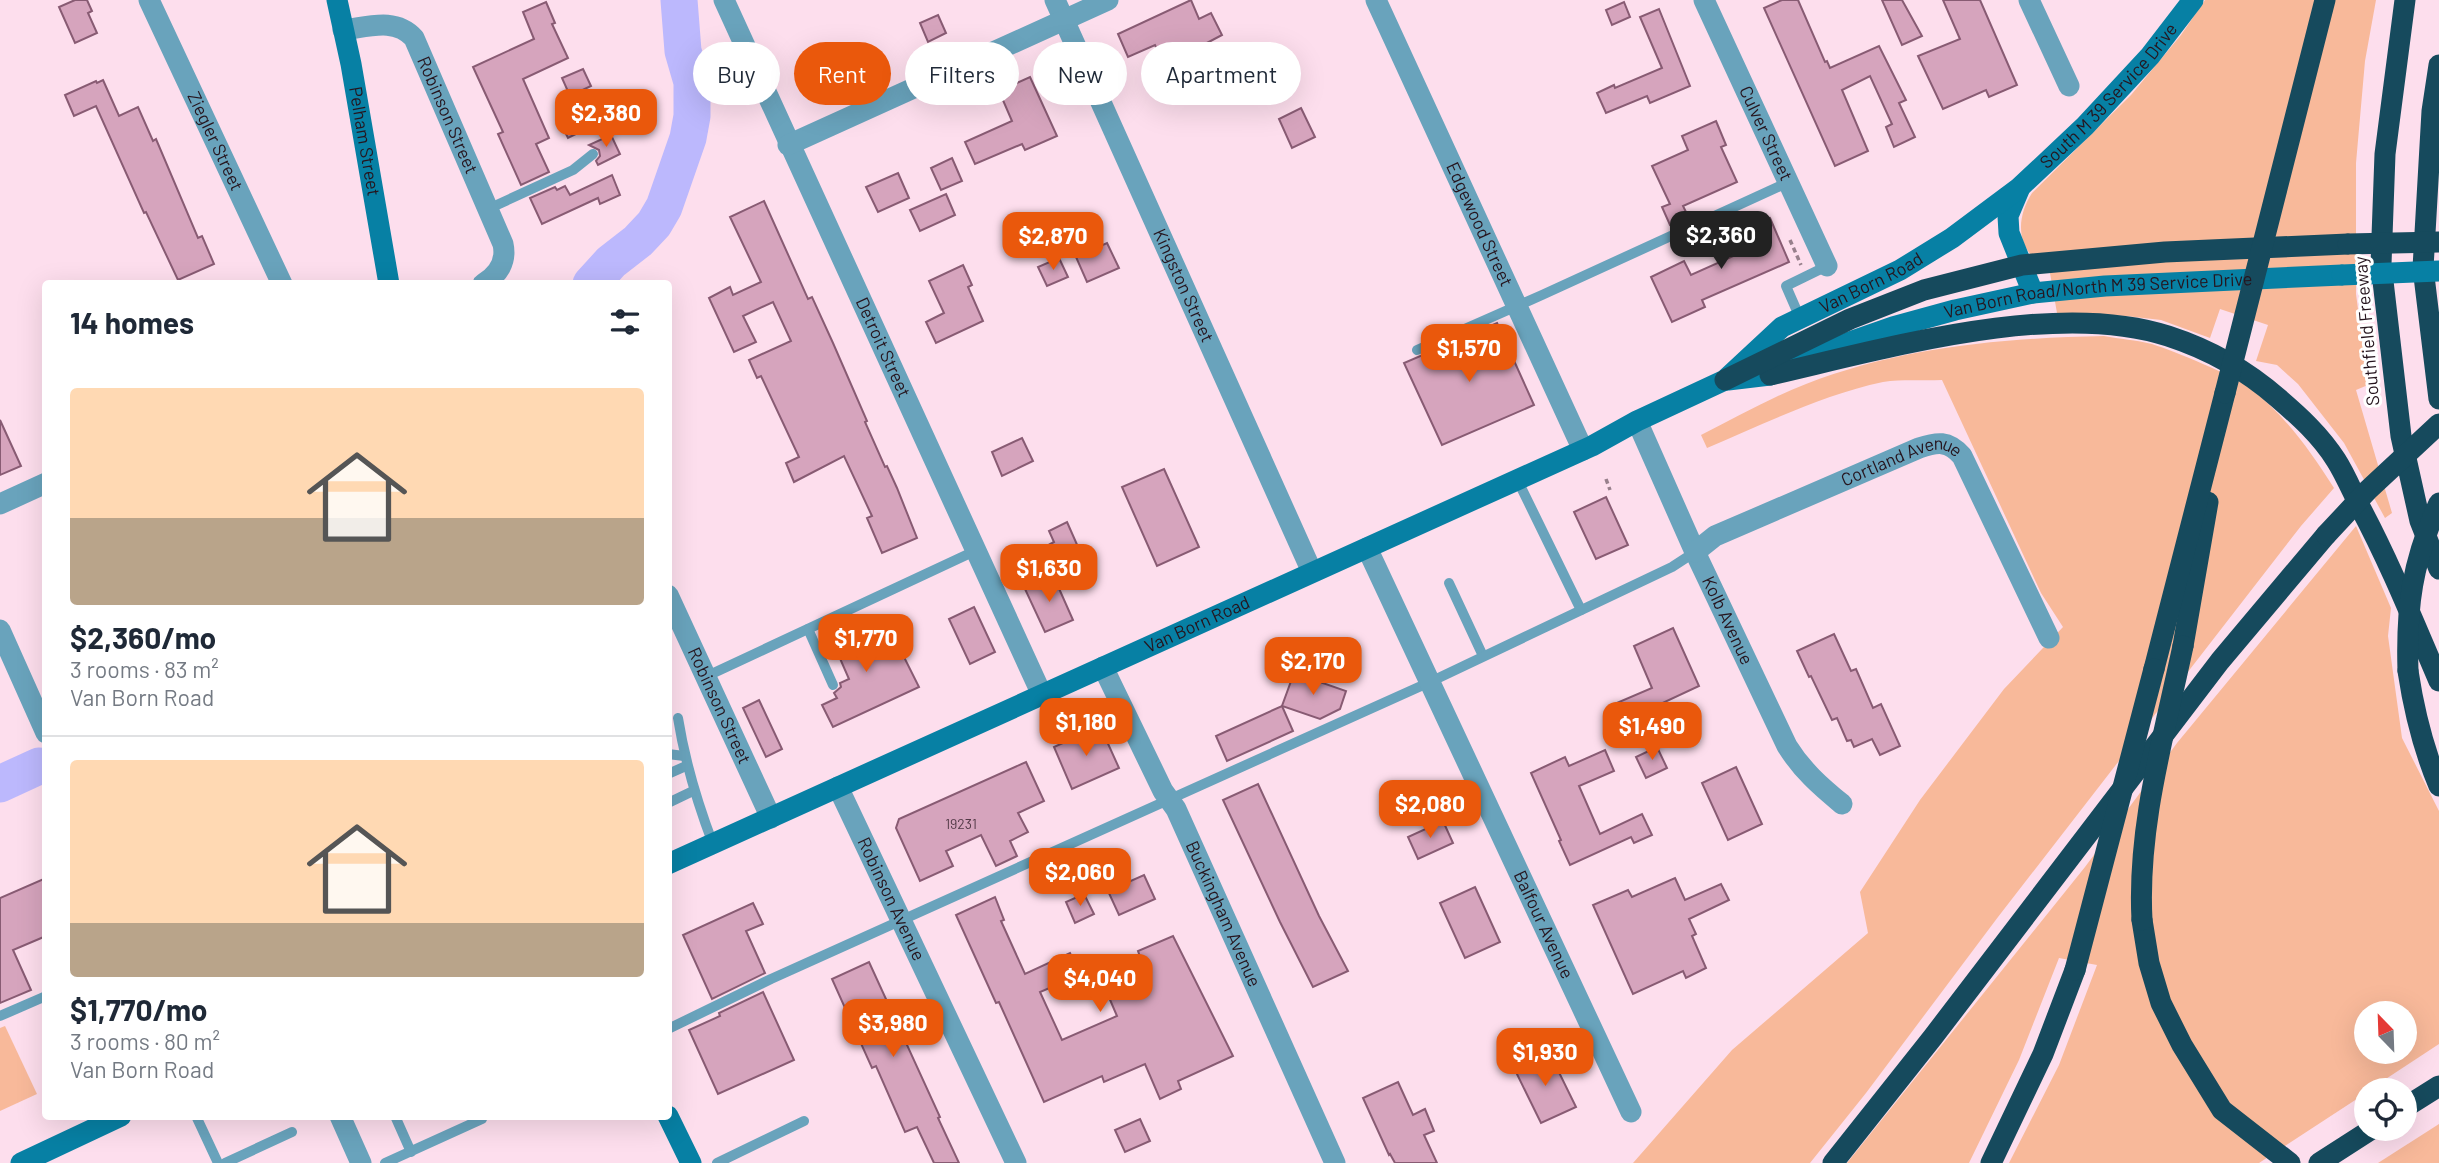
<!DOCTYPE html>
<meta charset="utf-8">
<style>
body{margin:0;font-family:Barlow,sans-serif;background:#f6f6f7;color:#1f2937;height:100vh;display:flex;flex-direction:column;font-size:26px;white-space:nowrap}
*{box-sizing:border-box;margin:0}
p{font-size:23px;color:#747a83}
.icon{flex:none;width:38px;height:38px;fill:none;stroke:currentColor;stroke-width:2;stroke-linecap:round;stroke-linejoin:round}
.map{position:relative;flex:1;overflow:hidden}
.details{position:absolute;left:42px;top:280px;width:630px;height:840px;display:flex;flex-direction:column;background:#fff;border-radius:7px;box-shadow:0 7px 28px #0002}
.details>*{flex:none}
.guide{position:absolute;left:693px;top:42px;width:665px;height:63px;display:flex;gap:14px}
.needle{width:46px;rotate:337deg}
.buttons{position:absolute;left:2354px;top:1001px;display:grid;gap:14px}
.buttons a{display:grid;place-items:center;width:63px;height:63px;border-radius:50%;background:#fff;box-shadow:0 7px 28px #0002;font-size:35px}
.price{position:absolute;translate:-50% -60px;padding:0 16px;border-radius:14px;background:#ea580c;color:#fff;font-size:23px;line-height:46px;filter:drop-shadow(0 2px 4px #0008)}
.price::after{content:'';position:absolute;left:50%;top:42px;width:21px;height:16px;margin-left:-10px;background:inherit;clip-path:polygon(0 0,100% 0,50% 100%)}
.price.active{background:#222;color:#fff}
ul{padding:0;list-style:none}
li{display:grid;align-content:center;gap:14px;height:371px;padding:0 28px}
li+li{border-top:2px solid #e0e1e3}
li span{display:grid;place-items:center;height:217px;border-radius:7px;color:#555}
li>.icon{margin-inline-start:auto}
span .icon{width:126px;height:126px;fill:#fffc;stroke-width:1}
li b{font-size:30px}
h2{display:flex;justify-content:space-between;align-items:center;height:84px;padding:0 28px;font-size:30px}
.tag{padding:0 24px;border-radius:32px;background:#fff;box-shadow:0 7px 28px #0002;font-size:24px;line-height:63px}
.tag.active{background:#ea580c;color:#fff}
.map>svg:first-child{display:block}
.green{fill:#f8b99a;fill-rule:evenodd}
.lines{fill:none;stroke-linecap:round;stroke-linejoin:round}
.river{stroke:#bcb8fd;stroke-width:37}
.building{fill:#d6a4bd;stroke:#885b73;stroke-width:2}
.path{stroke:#98808c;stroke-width:3.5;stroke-dasharray:5 3.5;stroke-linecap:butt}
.lane{stroke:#69a3bc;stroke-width:10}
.street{stroke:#69a3bc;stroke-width:21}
.secondary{stroke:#0780a4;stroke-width:21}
.highway{stroke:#164a5d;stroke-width:21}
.secondary-bridge{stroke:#0780a4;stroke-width:21}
.highway-bridge{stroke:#164a5d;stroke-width:21}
.labels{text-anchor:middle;stroke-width:6;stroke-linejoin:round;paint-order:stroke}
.number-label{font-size:14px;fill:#523946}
.street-label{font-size:18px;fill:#26151e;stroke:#fff}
</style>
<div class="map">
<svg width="2439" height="1163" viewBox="0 0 2439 1163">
<rect width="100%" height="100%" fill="#fddeed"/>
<g class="green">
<path d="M2205,0h171l-11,61 -9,102v131l12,91 -12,5 36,123 -7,5 -41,-75 -46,-59 -21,-19 -21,-4 12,-36 -48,-16 -10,29 -49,-18 -35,-4 -69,-3 -10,-57 -13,2c-19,-18 -15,-45 -2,-65l99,-98 50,-60z"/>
<path d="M2104,336c15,3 33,4 48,8 24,8 79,30 99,45 34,26 60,63 83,99l-33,38 -303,391 -132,176 -56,70h-177l99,-113 136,-117 -8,-41 60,-92 84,-111 59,-62 -22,-34 -99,-213c-19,1 -40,-1 -59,2 -61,13 -119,42 -176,66l-6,-13c34,-17 69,-37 105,-51 95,-37 197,-46 298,-48z"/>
<path d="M2356,526l35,82 -3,28 14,102 37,73v233l-70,46h-3v3l-107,70h-250l50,-98 38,-100 -38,-7 -40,102 -50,103h-122l238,-296 92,-124zM2366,1013h38v39h-38z"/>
<polygon points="5,1026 37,1094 0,1111 0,1028"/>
<polygon points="2439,1124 2439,1163 2378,1163"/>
</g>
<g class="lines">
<g class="river">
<polyline points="591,284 611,262 638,241 654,224 664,207 688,138 692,116 692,82 683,51 679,0"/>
<polyline points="0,784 39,766"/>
</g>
</g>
<g class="building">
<polygon points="75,0 87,0 92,11 88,13 97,33 75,43 59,7"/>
<polygon points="1191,0 1199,19 1211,13 1222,35 1203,45 1214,68 1193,77 1185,61 1167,70 1155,45 1128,57 1118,34"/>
<polygon points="1782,0 1798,0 1825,62 1827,61 1830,68 1879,46 1906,100 1899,103 1915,137 1894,147 1886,127 1892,124 1870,76 1842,90 1868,151 1835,166 1764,8"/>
<polygon points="1882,0 1902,0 1922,36 1902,45"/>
<polygon points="1943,0 1980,0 2017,85 1989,97 1986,90 1943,109 1918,56 1960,39"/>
<polygon points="546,2 555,23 552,24 568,58 523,79 549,138 536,144 549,172 521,185 498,134 503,132 473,67 534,39 523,12"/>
<polygon points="1624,2 1630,17 1612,25 1606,10"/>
<polygon points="1659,9 1690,86 1650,103 1647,96 1606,113 1597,93 1614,85 1615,88 1662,68 1640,17"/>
<polygon points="938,15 946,33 928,42 920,23"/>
<polygon points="1271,56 1279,75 1262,82 1254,64"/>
<polygon points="583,69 591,86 570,96 562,78"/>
<polygon points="1030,77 1057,136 1025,150 1022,144 975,164 965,142 1012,121 999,91"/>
<polygon points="103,80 119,116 138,107 153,141 156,139 198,238 202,236 214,264 178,280 146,212 144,213 96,106 74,116 65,95 96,81 97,83"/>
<polygon points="579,108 588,128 568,138 558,118"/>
<polygon points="1301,108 1315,137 1292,148 1279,119"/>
<polygon points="1716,121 1726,145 1721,147 1737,182 1683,206 1689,218 1670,225 1662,207 1670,204 1652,166 1688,150 1682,136"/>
<polygon points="611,135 620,154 598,165 596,161 600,156 599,150 589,145"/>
<polygon points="952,158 962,181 941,190 931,168"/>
<polygon points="898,173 909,198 878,212 866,187"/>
<polygon points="612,175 620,195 600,204 598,198 542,224 530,198 555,187 557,190 565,186 570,195"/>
<polygon points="946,194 955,215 920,231 910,210"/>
<polygon points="764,201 808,299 812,297 833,343 867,421 865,422 885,467 887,466 897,488 917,538 882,553 867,518 872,516 844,456 794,482 786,463 799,457 761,376 757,378 749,360 791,341 773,302 743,316 756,342 734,352 709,298 730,287 733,295 761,282 730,217"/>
<polygon points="1770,218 1789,262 1702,300 1705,307 1672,322 1651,277 1684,261 1691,275 1740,253 1732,235"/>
<polygon points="1107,243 1119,268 1087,282 1076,257"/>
<polygon points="1059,258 1068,277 1047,286 1038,267"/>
<polygon points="963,265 972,285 968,287 983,321 936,343 926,322 944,313 929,281"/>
<polygon points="1497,323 1534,405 1442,445 1404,363"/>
<polygon points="0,420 21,466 0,475"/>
<polygon points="1022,438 1033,461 1002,476 992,452"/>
<polygon points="1164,469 1199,547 1157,566 1122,487"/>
<polygon points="1606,497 1628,545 1596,559 1574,512"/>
<polygon points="1067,522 1090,574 1064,586 1043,548 1054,542 1049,531"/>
<polygon points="1053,575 1073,620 1045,632 1025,589"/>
<polygon points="974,607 995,652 970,664 949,619"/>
<polygon points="861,616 880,658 900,649 919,687 833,727 822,705 837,698 834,693 841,687 840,683 849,679 828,631"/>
<polygon points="1673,628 1699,686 1641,713 1642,717 1621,726 1612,705 1652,688 1634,646"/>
<polygon points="1834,634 1851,671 1856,669 1873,708 1881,704 1900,746 1880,755 1872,739 1854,747 1851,740 1847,741 1837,718 1832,720 1811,676 1809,677 1797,651"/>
<polygon points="1294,673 1346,691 1340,709 1320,719 1282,706"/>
<polygon points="759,700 782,749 766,757 743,708"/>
<polygon points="1282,706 1293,731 1227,761 1216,736"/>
<polygon points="1100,726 1119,768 1072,789 1054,747"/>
<polygon points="1657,747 1667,768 1646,778 1636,757"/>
<polygon points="1605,750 1614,771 1579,786 1600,834 1642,814 1652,835 1634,843 1631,837 1570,865 1559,841 1561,840 1531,773 1565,757 1569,766"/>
<polygon points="1026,762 1044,801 1018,813 1028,832 1010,841 1017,856 996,866 981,835 946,851 953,866 920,881 896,828 899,819"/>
<polygon points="1736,767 1762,824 1728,840 1702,783"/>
<polygon points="1258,784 1319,916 1348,971 1313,987 1280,922 1223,800"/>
<polygon points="1443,821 1453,843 1418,859 1408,837"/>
<polygon points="1144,875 1155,899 1119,915 1108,891"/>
<polygon points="46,878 46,936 13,950 31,990 0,1003 0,898"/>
<polygon points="1675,878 1685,900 1721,884 1729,900 1689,919 1696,934 1692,936 1706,968 1686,978 1683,971 1633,994 1593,905 1628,890 1632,897"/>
<polygon points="1475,887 1500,942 1465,958 1440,903"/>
<polygon points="1084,894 1094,914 1075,923 1066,902"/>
<polygon points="995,897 1004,920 1001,921 1025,974 1070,953 1080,975 1040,992 1062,1040 1117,1016 1102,981 1142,962 1138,951 1173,936 1233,1056 1178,1081 1181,1089 1160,1099 1145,1064 1104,1082 1102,1076 1044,1102 999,1002 996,1003 956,915"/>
<polygon points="753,903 763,924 746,931 765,973 712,999 683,935"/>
<polygon points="869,962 940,1117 938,1118 959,1163 934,1163 917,1127 905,1132 876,1066 872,1068 832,979"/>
<polygon points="763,992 794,1060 718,1094 689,1030 720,1016 719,1013"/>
<polygon points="1549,1052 1576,1107 1541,1123 1514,1068"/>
<polygon points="1398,1082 1413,1115 1425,1109 1434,1131 1424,1135 1437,1163 1395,1163 1390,1154 1389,1155 1363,1098"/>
<polygon points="1140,1119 1150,1141 1125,1152 1115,1130"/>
</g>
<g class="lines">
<g class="path">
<polyline points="1790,240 1801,265"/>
<polyline points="1606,479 1610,490"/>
</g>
<g class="lane">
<polyline points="488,209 573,170 593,154"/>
<polyline points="1800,318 1786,286 1827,266"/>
<polyline points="1417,350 1542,295 1789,182"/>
<polyline points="1517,479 1581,610"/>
<polyline points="1449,583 1483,656"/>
<polyline points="808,629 833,685"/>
<polyline points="705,677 977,550"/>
<path d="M678,718c7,44 19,84 35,126"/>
<polyline points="668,754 684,756"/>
<polyline points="668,774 686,766"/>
<polyline points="668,803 693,791"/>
<polyline points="0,1016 46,996"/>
<polyline points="668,1029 771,979 1430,682 1672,567 1695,552"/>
<polyline points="196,1116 218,1163"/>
<polyline points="395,1116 411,1152"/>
<polyline points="225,1163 292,1132"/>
<polyline points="385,1163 482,1119"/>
<polyline points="717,1163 804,1121"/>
</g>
<g class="street">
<path id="s1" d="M149,0l133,284"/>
<path id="s2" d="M724,0l318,695"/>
<path id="s3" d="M1055,0l257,572"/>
<path id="s4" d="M1376,0l207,450"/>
<path id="s5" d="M1704,0l123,266"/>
<polyline points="2029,0 2069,86"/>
<path id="s6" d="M343,30c25,-3 52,-13 71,8l89,206c4,18 -5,31 -20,40"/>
<polyline points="788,145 1108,0"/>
<path id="s7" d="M1637,421l58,131 92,194c15,24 33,40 55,58"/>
<polyline points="0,504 46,483"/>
<path id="s8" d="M1367,548l264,564"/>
<path id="s9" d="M1695,552l20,-16 204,-88c18,-6 29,-8 43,8l87,182"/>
<path id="s10" d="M668,595l103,223"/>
<polyline points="0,630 46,733"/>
<path id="s11" d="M1103,667l60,124 13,18 159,354"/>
<path id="s12" d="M838,787l178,376"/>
<polyline points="340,1116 361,1163"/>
</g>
<g class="secondary">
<path id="s13" d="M337,0l14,64 38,220"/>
<polyline points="2019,190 2008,216 2009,233 2033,293"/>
<path id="s14" d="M1728,380l42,-5 80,-33 43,-15 62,-17 78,-17 72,-7 237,-11"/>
<path id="s15" d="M668,864l924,-418 45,-25 88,-41 57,-53 118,-57 52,-32 67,-50 66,-62 65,-70 43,-56"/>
<polyline points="668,1116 691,1163"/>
<polyline points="21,1163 121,1116"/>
</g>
<g class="highway">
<polyline points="2405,0 2385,154 2381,264 2401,436 2420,521 2439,569"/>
<polyline points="2439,65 2432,111 2423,268 2439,399"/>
<path d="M1770,375c114,-26 285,-76 398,-39 40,13 78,34 110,62 22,19 42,37 58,62 9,14 16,31 24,47 30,56 54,116 79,174"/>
<polyline points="1725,380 1850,319 1924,290 2022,265 2165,252 2348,244"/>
<polyline points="2183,646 2208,502"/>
<polyline points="2154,669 2225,393"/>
<path d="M2408,671c6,40 15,77 31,115"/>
<polyline points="2142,920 2149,963 2161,1003 2182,1045 2222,1110 2290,1163"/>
<polyline points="2404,1108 2439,1086"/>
<polyline points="1833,1163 1933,1037 2220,661 2326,535"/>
<polyline points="1991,1163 2043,1054 2075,970"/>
<polyline points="2319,1163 2372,1129"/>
</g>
<polyline class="secondary-bridge" points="2342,275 2439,271"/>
<g class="highway-bridge">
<polyline points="2348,244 2439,242"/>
<polyline points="2225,393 2325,0"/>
<polyline points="2326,535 2368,490 2439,424"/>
<path d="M2408,671c-2,-64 4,-109 31,-168"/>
<path d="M2142,920c-5,-93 22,-184 41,-274"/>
<polyline points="2075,970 2154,669"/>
</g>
</g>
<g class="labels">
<g class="number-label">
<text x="961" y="829">19231</text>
</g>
<g class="street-label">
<text dy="6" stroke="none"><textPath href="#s15" startOffset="1645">South M 39 Service Drive</textPath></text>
<text dy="6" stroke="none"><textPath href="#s6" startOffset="159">Robinson Street</textPath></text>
<text dy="6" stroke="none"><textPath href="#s5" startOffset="147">Culver Street</textPath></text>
<text dy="6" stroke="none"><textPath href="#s13" startOffset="144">Pelham Street</textPath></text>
<text dy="6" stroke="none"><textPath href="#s1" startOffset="156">Ziegler Street</textPath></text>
<text dy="6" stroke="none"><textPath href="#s4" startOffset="247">Edgewood Street</textPath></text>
<text dy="6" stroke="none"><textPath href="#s15" startOffset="1340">Van Born Road</textPath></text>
<text dy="6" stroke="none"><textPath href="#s3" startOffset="313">Kingston Street</textPath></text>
<text dy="6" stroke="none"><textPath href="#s14" startOffset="383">Van Born Road/North M 39 Service Drive</textPath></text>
<text transform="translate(2367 331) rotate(-95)" y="6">Southfield Freeway</text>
<text dy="6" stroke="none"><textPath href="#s2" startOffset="382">Detroit Street</textPath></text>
<text dy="6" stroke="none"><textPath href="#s9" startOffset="228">Cortland Avenue</textPath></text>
<text dy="6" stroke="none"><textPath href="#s7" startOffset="219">Kolb Avenue</textPath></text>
<text dy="6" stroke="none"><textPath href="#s15" startOffset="581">Van Born Road</textPath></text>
<text dy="6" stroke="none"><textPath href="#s10" startOffset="122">Robinson Street</textPath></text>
<text dy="6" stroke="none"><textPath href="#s12" startOffset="124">Robinson Avenue</textPath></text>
<text dy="6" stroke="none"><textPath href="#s11" startOffset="275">Buckingham Avenue</textPath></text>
<text dy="6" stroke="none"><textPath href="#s8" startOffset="416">Balfour Avenue</textPath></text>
</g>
</g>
</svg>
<div class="buttons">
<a><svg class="needle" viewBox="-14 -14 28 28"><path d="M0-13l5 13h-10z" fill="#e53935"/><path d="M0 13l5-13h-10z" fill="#747a83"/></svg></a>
<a><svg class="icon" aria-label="locate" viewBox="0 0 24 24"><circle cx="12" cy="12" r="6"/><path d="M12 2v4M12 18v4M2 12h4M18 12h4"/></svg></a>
</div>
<b class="price" style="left:606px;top:149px">$2,380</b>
<b class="price active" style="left:1721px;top:271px">$2,360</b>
<b class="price" style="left:1053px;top:272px">$2,870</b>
<b class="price" style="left:1469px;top:384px">$1,570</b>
<b class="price" style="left:1049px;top:604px">$1,630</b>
<b class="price" style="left:866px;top:674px">$1,770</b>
<b class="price" style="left:1313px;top:697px">$2,170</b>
<b class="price" style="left:1086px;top:758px">$1,180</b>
<b class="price" style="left:1652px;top:762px">$1,490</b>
<b class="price" style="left:1430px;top:840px">$2,080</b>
<b class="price" style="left:1080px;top:908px">$2,060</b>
<b class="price" style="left:1100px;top:1014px">$4,040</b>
<b class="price" style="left:893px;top:1059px">$3,980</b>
<b class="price" style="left:1545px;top:1088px">$1,930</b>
<div class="guide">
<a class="tag">Buy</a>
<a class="tag active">Rent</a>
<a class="tag">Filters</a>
<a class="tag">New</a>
<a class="tag">Apartment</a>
</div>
<section class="details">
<h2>14 homes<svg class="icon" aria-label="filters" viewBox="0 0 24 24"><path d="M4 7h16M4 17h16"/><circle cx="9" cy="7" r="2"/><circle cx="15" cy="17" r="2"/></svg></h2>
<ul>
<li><span style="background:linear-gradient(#ffd9b3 60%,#b9a48a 0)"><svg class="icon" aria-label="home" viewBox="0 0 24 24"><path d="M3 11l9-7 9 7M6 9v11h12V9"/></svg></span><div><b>$2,360/mo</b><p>3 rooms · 83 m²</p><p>Van Born Road</p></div></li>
<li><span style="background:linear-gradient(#ffd9b3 75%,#b9a48a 0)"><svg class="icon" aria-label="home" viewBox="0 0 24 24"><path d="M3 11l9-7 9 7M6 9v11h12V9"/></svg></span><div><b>$1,770/mo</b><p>3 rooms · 80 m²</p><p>Van Born Road</p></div></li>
</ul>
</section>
</div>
